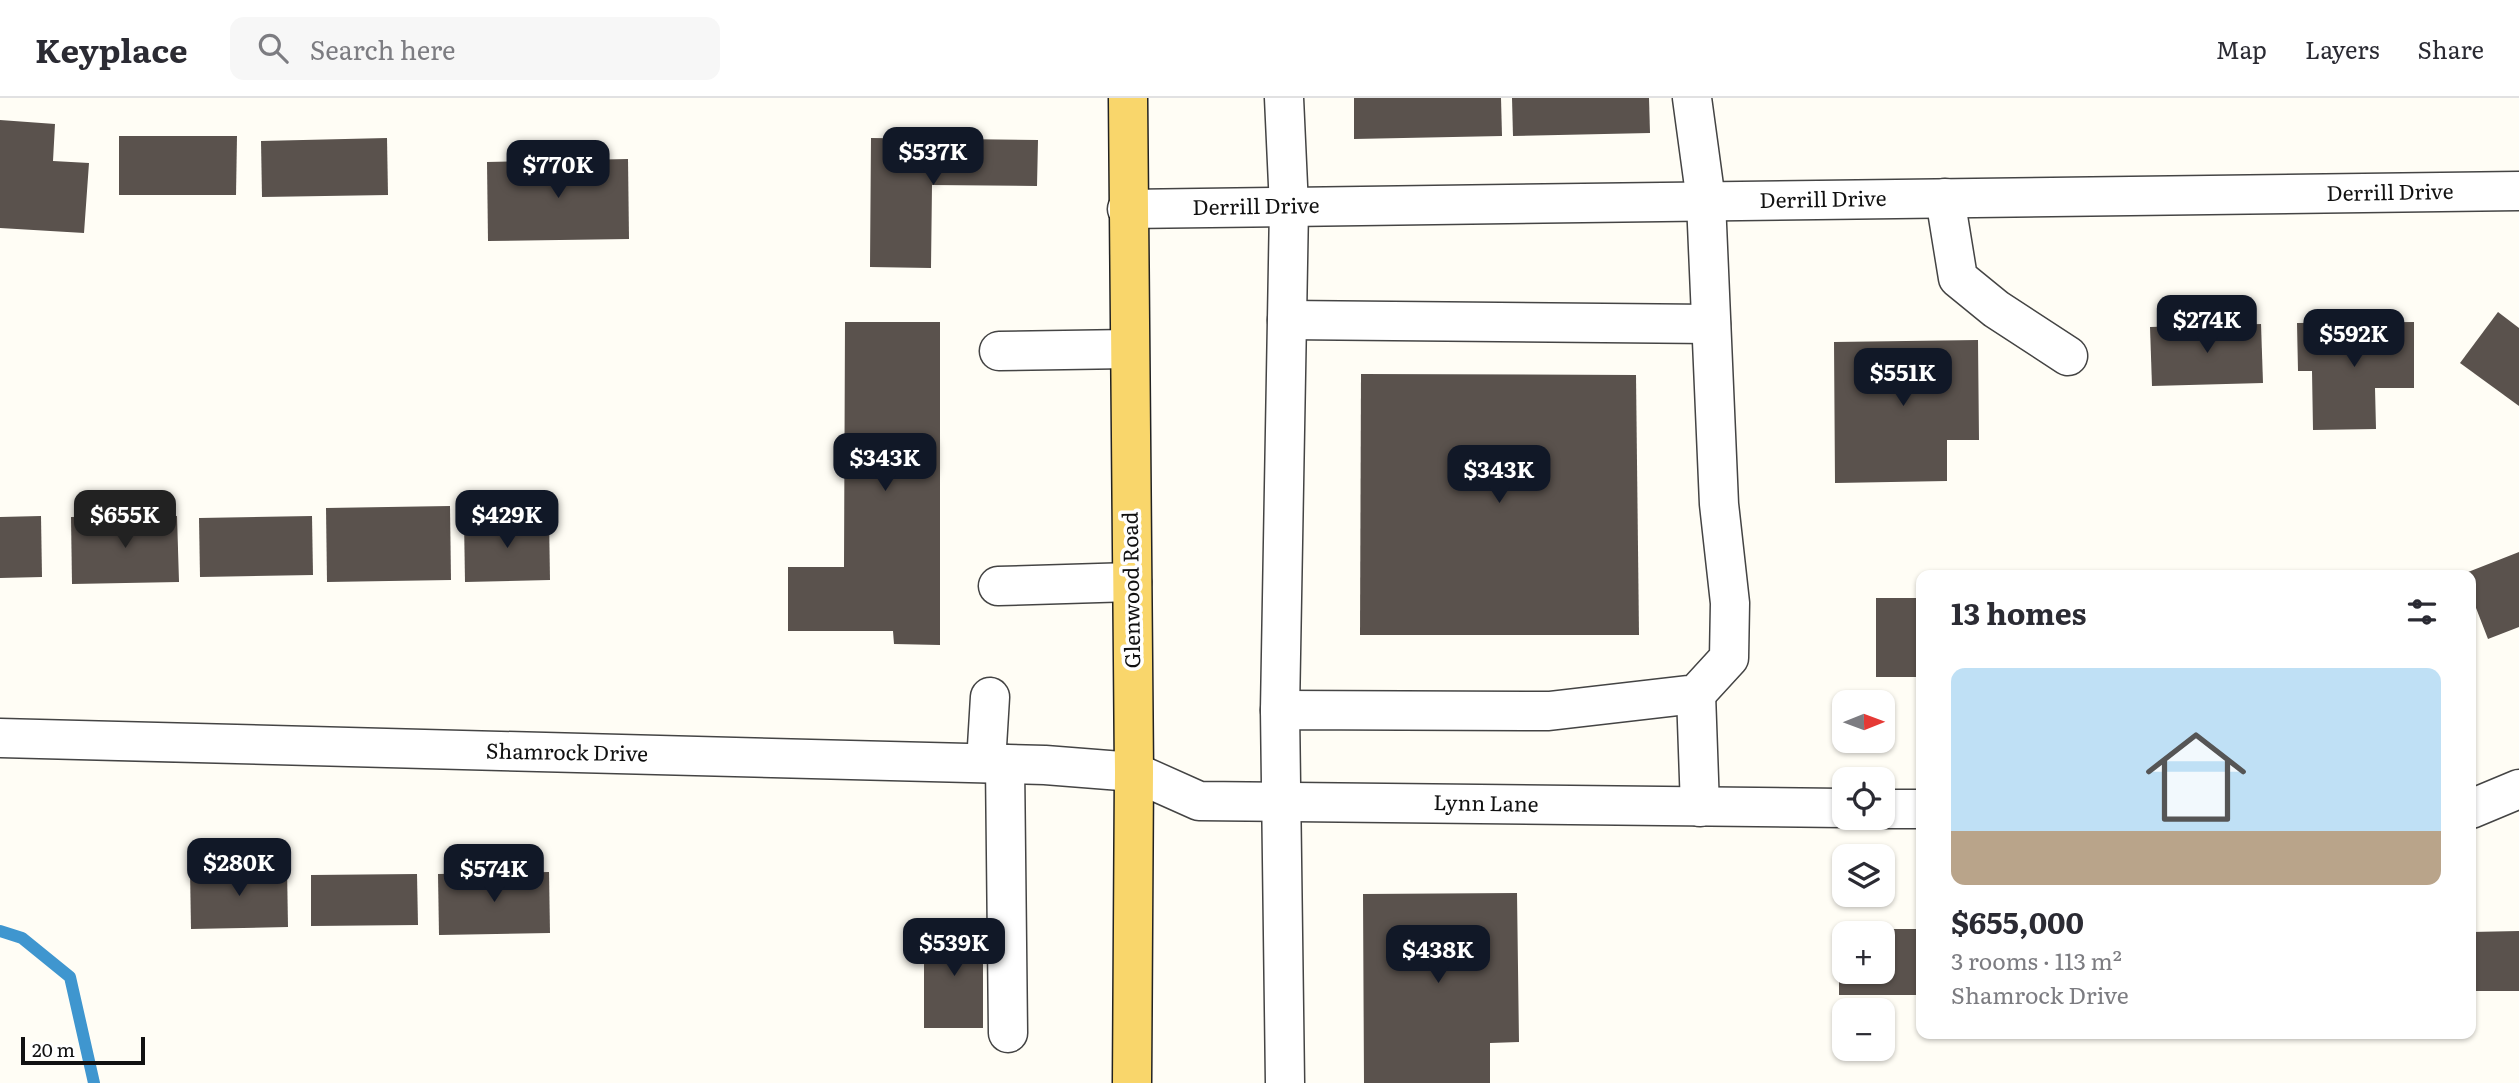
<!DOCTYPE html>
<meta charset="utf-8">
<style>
body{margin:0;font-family:Literata,serif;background:#f7f7f7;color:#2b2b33;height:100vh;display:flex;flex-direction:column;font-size:26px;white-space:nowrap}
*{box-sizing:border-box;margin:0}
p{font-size:23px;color:#7c7c81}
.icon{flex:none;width:38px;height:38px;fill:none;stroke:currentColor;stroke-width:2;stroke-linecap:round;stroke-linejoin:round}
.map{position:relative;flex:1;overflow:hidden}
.sheet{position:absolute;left:1916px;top:472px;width:560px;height:469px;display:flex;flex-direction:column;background:#fff;border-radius:14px;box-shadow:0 2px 5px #0004}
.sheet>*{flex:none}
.needle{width:46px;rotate:89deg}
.buttons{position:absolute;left:1832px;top:592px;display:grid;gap:14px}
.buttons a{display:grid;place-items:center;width:63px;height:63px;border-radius:14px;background:#fff;box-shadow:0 2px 5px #0004;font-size:35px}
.scale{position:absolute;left:21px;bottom:18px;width:124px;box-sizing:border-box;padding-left:7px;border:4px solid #111;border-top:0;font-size:19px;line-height:24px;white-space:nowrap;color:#111;-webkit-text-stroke:5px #fff;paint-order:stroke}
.price{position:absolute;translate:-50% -60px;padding:0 16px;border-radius:14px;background:#111827;color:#fff;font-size:23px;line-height:46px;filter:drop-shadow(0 2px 4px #0008)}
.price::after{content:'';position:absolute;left:50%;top:42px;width:21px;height:16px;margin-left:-10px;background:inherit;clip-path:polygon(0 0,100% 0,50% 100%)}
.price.selected{background:#222;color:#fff}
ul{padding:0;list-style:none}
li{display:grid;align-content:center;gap:14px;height:371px;padding:0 35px}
li span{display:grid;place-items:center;height:217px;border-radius:14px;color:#555}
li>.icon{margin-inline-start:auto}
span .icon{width:126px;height:126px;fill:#fffc;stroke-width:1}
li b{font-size:30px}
h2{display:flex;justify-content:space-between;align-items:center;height:84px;padding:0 35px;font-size:30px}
header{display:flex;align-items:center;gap:42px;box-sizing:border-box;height:98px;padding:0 35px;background:#fff;border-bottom:2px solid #e1e1e2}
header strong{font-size:33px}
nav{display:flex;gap:38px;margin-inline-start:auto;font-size:24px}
.search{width:490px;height:63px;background:#f7f7f7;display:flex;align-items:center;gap:18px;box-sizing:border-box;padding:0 24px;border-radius:14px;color:#7c7c81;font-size:26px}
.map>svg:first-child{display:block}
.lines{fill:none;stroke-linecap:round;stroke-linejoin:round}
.stream{stroke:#3f96cf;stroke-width:12}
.building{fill:#5a524d;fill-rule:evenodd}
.minor-casing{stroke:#444;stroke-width:41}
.major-casing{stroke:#222;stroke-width:41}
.minor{stroke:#fff;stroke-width:38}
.major{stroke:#f9d66b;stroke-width:38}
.labels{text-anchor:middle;stroke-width:7;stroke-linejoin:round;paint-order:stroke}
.street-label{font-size:21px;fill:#111;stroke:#fff}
</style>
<header>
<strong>Keyplace</strong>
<div class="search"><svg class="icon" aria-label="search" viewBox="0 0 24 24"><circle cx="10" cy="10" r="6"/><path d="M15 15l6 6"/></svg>Search here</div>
<nav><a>Map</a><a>Layers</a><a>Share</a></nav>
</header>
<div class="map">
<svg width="2519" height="985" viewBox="0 0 2519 985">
<rect width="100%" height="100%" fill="#fffdf5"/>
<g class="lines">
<polyline class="stream" points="0,833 22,840 70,879 94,985"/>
</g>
<g class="building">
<polygon points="1354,0 1501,0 1502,38 1354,41"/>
<polygon points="1512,0 1649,0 1650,35 1513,38"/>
<polygon points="0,22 55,26 53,63 89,65 84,135 0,130"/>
<polygon points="119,38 237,38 236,97 119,97"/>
<polygon points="387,40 388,97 262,99 261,43"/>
<polygon points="871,40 1038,42 1037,88 932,87 931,170 870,169"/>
<polygon points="628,61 629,141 488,143 487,64"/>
<polygon points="2498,214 2519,230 2519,308 2460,265"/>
<polygon points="845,224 940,224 940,547 894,546 893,533 788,533 788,469 844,469"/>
<polygon points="2414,224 2414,290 2375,290 2376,331 2313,332 2312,273 2298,273 2297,225"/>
<polygon points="2261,226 2263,285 2152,288 2150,229"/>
<polygon points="1978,242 1979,342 1947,342 1947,383 1835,385 1834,244"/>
<polygon points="1361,276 1636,277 1639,537 1360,537"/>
<polygon points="450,408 451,482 327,484 326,410"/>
<polygon points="41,418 42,479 0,480 0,419"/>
<polygon points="177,418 179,484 72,486 71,419"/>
<polygon points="312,418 313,477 200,479 199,420"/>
<polygon points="549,420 550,482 465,484 464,422"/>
<polygon points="2519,454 2519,529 2488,541 2471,497 2471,478 2463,476"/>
<rect x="1876" y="500" width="46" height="79"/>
<polygon points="287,770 288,829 191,831 190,771"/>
<polygon points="549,774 550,835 439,837 438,776"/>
<polygon points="417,776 418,827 311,828 311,777"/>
<polygon points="1517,795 1519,944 1490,945 1490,985 1364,985 1363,796"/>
<rect x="924" y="830" width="59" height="100"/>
<path d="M1839,831h83v66h-83zM1844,835h39v38h-39z"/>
<polygon points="2519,833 2519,893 2471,893 2471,834"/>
</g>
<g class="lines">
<defs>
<g id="minor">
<polyline points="1945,100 1958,180 1996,211 2068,258"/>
<polyline points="1127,111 2519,93"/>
<polyline points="1287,222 1711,226"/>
<polyline points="999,253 1129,251"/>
<polyline points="998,488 1132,484"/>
<polyline points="1696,596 1700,709"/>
<polyline points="1280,612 1289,109 1284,0"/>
<polyline points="0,640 1045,667 1134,674 1199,703 1844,710"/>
<polyline points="986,665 990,599"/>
<polyline points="1005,666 1008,935"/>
<polyline points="1883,711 1922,711"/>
<polyline points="2471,711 2519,691"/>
<polyline points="1285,985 1280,612 1549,613 1696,596 1729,560 1730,505 1719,406 1706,103 1692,0"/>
</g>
<polyline id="major" points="1128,0 1134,674 1132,985"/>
</defs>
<use href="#minor" class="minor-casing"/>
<use href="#major" class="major-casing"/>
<use href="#minor" class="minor"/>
<use href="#major" class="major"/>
</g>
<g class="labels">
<g class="street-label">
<text transform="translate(2390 95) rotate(-1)" y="7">Derrill Drive</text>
<text transform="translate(1823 102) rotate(-1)" y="7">Derrill Drive</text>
<text transform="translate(1256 109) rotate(-1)" y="7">Derrill Drive</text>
<text transform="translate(1132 492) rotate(-91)" y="7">Glenwood Road</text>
<text transform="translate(567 655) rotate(1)" y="7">Shamrock Drive</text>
<text transform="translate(1486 706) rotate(1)" y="7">Lynn Lane</text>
</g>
</g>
</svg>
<div class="buttons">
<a><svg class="needle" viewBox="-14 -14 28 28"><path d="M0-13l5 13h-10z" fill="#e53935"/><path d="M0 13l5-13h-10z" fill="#7c7c81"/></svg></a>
<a><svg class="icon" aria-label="locate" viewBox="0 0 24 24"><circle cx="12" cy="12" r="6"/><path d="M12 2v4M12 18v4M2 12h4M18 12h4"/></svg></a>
<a><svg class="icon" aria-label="layers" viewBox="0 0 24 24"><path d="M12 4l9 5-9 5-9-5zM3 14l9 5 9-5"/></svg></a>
<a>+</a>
<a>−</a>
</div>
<div class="scale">20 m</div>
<b class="price" style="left:933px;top:89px">$537K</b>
<b class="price" style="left:558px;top:102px">$770K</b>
<b class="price" style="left:2207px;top:257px">$274K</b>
<b class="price" style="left:2354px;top:271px">$592K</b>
<b class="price" style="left:1903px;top:310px">$551K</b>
<b class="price" style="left:885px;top:395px">$343K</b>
<b class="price" style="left:1499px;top:407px">$343K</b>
<b class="price selected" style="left:125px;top:452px">$655K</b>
<b class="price" style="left:507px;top:452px">$429K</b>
<b class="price" style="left:239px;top:800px">$280K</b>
<b class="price" style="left:494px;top:806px">$574K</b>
<b class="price" style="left:954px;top:880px">$539K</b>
<b class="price" style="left:1438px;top:887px">$438K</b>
<section class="sheet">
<h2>13 homes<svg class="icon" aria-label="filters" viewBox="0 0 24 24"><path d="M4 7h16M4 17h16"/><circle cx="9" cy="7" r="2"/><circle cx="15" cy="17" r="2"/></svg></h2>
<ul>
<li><span style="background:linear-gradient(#bfe0f5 75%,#b9a48a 0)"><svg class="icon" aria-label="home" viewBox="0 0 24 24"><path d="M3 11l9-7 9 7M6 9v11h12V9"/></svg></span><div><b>$655,000</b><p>3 rooms · 113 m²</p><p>Shamrock Drive</p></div></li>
</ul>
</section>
</div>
